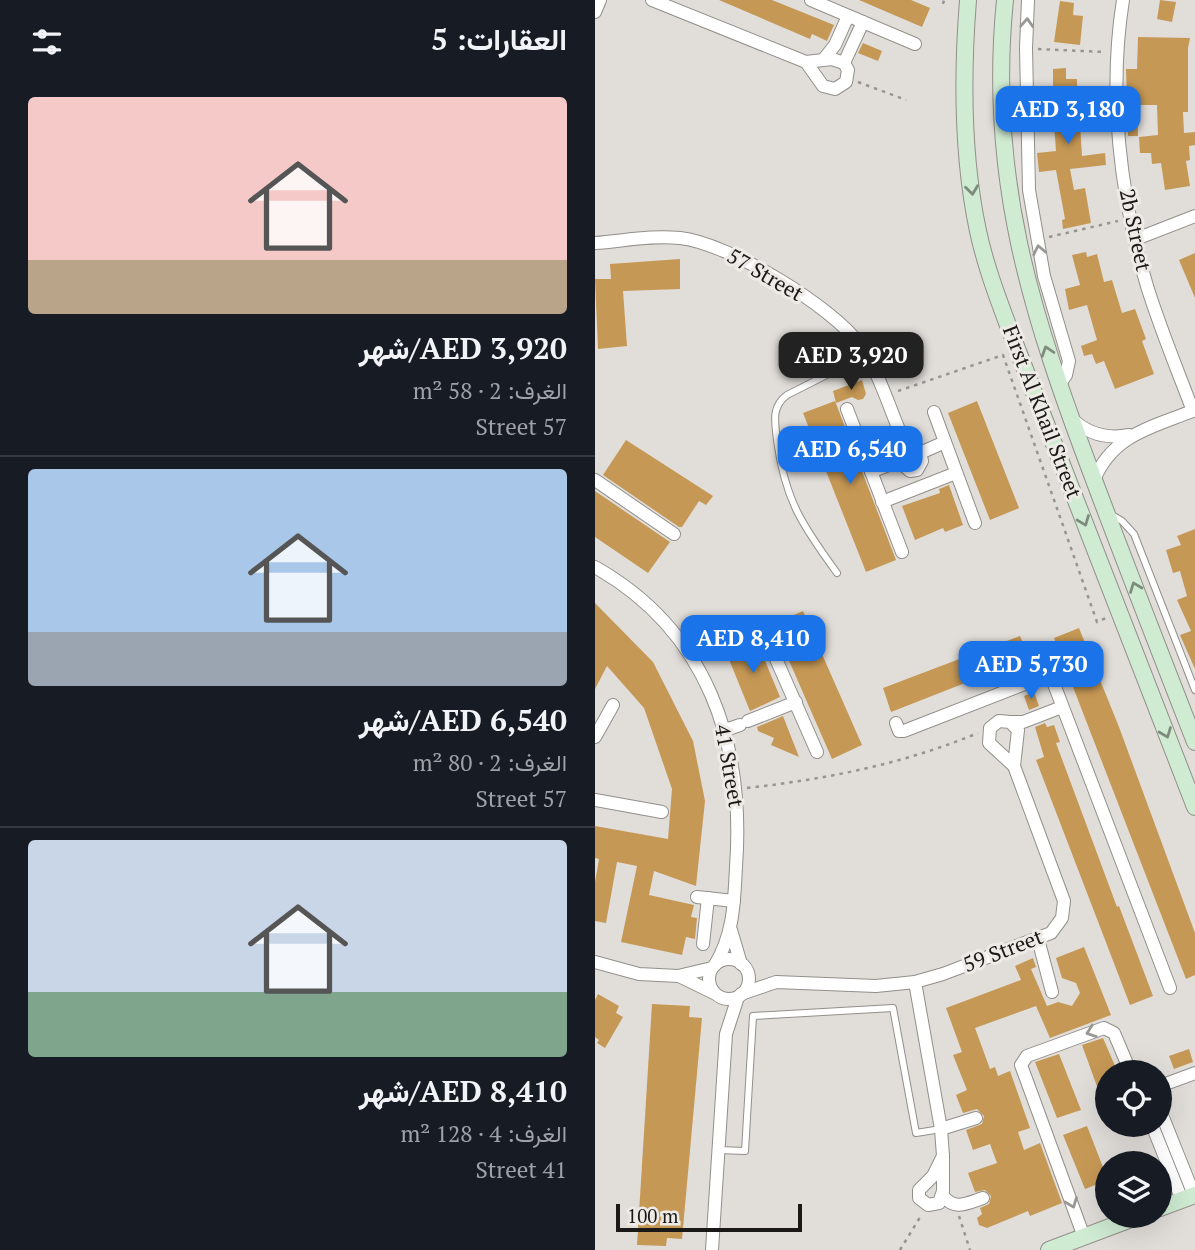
<!DOCTYPE html>
<html lang="ar">
<meta charset="utf-8">
<style>
body{margin:0;font-family:"PT Serif",Vazirmatn,serif;background:#242831;color:#f1f3f6;direction:rtl;height:100vh;display:flex;flex-direction:column;font-size:26px;white-space:nowrap}
*{box-sizing:border-box;margin:0}
p{font-size:23px;color:#9ea1a6}
.icon{flex:none;width:38px;height:38px;fill:none;stroke:currentColor;stroke-width:2;stroke-linecap:round;stroke-linejoin:round}
.map{position:relative;flex:1;overflow:hidden;direction:ltr}
.side{display:flex;flex-direction:column;background:#171b24;width:595px}
.side>*{flex:none}
.fabs{position:absolute;left:500px;top:1060px;display:grid;gap:14px}
.fabs a{display:grid;place-items:center;width:77px;height:77px;border-radius:50%;background:#171b24;box-shadow:0 7px 28px #0002;font-size:35px}
.scale{position:absolute;left:21px;bottom:18px;width:186px;box-sizing:border-box;padding-left:7px;border:4px solid #1a1917;border-top:0;font-size:19px;line-height:24px;white-space:nowrap;color:#1a1917;-webkit-text-stroke:5px #eeebe7;paint-order:stroke}
.price{position:absolute;translate:-50% -60px;padding:0 16px;border-radius:14px;background:#1a73e8;color:#fff;font-size:23px;line-height:46px;filter:drop-shadow(0 2px 4px #0008)}
.price::after{content:'';position:absolute;left:50%;top:42px;width:21px;height:16px;margin-left:-10px;background:inherit;clip-path:polygon(0 0,100% 0,50% 100%)}
.price.selected{background:#222;color:#fff}
ul{padding:0;list-style:none}
li{display:grid;align-content:center;gap:14px;height:371px;padding:0 28px}
li+li{border-top:2px solid #363941}
li span{display:grid;place-items:center;height:217px;border-radius:7px;color:#555}
li>.icon{margin-inline-start:auto}
span .icon{width:126px;height:126px;fill:#fffc;stroke-width:1}
li b{font-size:30px}
h2{display:flex;justify-content:space-between;align-items:center;height:84px;padding:0 28px;font-size:30px}
main{display:flex;flex:1;min-height:0}
.map>svg:first-child{display:block}
.building{fill:#c69855}
.lines{fill:none;stroke-linecap:round;stroke-linejoin:round}
.lane-casing{stroke:#928f8b;stroke-width:8}
.street-casing{stroke:#928f8b;stroke-width:14}
.secondary-casing{stroke:#928f8b;stroke-width:18}
.path{stroke:#979592;stroke-width:2.5;stroke-dasharray:3.5 5;stroke-linecap:butt}
.lane{stroke:#fff;stroke-width:6}
.street{stroke:#fff;stroke-width:12}
.secondary{stroke:#cfebd2;stroke-width:16}
.oneway{stroke:#989897}
.oneway2{stroke:#7e8c7e}
.labels{text-anchor:middle;stroke-width:6;stroke-linejoin:round;paint-order:stroke}
.street-label{font-size:21px;fill:#1a1917;stroke:#eeebe7}
</style>
<main>
<div class="map">
<svg width="600" height="1250" viewBox="0 0 600 1250">
<rect width="100%" height="100%" fill="#e1deda"/>
<g class="building">
<polygon points="124,0 177,0 239,25 232,41 217,34 215,39"/>
<polygon points="264,0 316,0 335,8 327,27"/>
<polygon points="565,0 581,2 577,22 562,19"/>
<polygon points="465,1 479,3 478,15 488,16 485,45 459,42"/>
<polygon points="543,37 595,38 593,48 593,112 588,112 589,133 600,132 600,145 594,146 595,160 591,161 595,186 570,190 566,163 557,164 556,153 545,153 544,137 563,135 562,105 542,105 543,136 533,136 531,69 542,69"/>
<polygon points="268,43 287,51 283,61 263,53"/>
<polygon points="471,68 471,79 482,79 482,101 506,100 506,110 488,111 488,124 485,124 487,156 510,153 511,165 475,169 479,190 490,188 496,223 468,229 467,220 470,219 461,170 444,172 442,153 461,151 459,124 442,125 442,113 446,113 446,102 458,102 458,69"/>
<polygon points="491,252 492,257 502,254 509,282 517,280 527,313 540,309 551,339 547,341 559,374 520,389 509,361 501,364 497,354 489,356 486,346 502,340 492,305 474,310 470,289 485,285 477,255"/>
<polygon points="600,253 600,298 584,260"/>
<polygon points="85,259 85,289 28,291 32,346 3,349 0,279 16,279 15,264"/>
<polygon points="267,380 271,394 268,399 263,400 257,397 241,403 238,391"/>
<polygon points="240,401 301,560 271,572 208,413"/>
<polygon points="382,401 424,508 395,520 353,413"/>
<polygon points="31,440 118,496 111,505 104,501 87,527 84,527 8,475"/>
<polygon points="354,485 368,525 350,532 348,528 320,540 307,506 345,493 344,489"/>
<polygon points="0,491 75,542 53,573 0,537"/>
<polygon points="600,529 600,669 585,635 596,631 582,600 592,596 585,571 578,573 571,550 586,545 582,536"/>
<polygon points="0,603 58,662 98,741 110,801 101,886 59,871 54,895 99,905 96,917 102,918 100,939 91,937 87,955 26,942 42,866 22,862 11,923 0,921 0,882 4,859 0,858 0,826 73,839 77,789 49,708 12,666 0,689"/>
<polygon points="208,611 267,745 237,759 178,624"/>
<polygon points="484,628 524,727 600,933 600,975 591,979 459,638"/>
<polygon points="425,636 434,658 296,712 288,688"/>
<polygon points="161,639 185,697 155,711 131,652"/>
<polygon points="439,692 444,706 434,710 429,696"/>
<polygon points="188,716 204,757 176,745 179,738 163,731 162,727"/>
<polygon points="450,723 452,727 459,725 465,742 461,743 522,907 524,906 558,996 535,1005 441,760 449,757 440,727"/>
<polygon points="489,947 516,1015 455,1038 441,1006 380,1028 395,1069 400,1067 403,1076 415,1071 435,1128 423,1132 429,1150 445,1143 467,1203 435,1216 433,1211 392,1228 384,1225 382,1218 387,1214 385,1208 394,1204 396,1196 390,1190 380,1192 373,1173 402,1163 395,1144 378,1150 371,1130 387,1124 389,1116 382,1109 368,1113 361,1095 372,1090 358,1055 367,1052 351,1008 426,980 420,966 438,958 441,967 436,969 452,1006 463,1002 477,1006 485,993 481,983 467,978 461,958"/>
<polygon points="3,994 24,1006 21,1013 28,1017 10,1048 2,1043 4,1040 0,1037 0,1000"/>
<polygon points="57,1004 95,1006 94,1017 107,1018 87,1239 72,1238 71,1246 42,1245"/>
<polygon points="508,1038 523,1073 513,1073 512,1114 487,1045"/>
<polygon points="594,1049 598,1062 579,1069 574,1056"/>
<polygon points="464,1054 486,1110 462,1118 440,1062"/>
<polygon points="492,1126 513,1180 490,1189 468,1135"/>
</g>
<g class="lines">
<defs>
<g id="lane">
<polyline points="517,515 527,521 539,534 600,690"/>
<path d="M242,573c-35,-48 -52,-73 -60,-133 -2,-18 -6,-33 10,-45l79,-40"/>
<polyline points="123,1150 150,1151 158,1016 298,1008 321,1133 346,1129"/>
</g>
<g id="street">
<polyline points="57,0 211,62"/>
<polyline points="216,0 320,44"/>
<polyline points="433,0 431,48 434,190 449,276 474,361 471,375 464,385"/>
<path d="M528,0c-15,94 -3,195 24,286 13,42 30,83 46,125"/>
<polyline points="0,12 5,0"/>
<polygon points="237,59 249,63 253,70 251,82 240,89 228,86 211,62"/>
<polyline points="228,60 240,45 253,16"/>
<polyline points="249,63 268,22"/>
<polyline points="541,239 600,216"/>
<path d="M0,243c28,-2 57,-8 85,-5 48,5 152,68 180,107 19,27 29,62 42,92"/>
<polyline points="252,409 307,552"/>
<polyline points="339,412 380,523"/>
<path d="M477,419c16,15 36,20 57,16"/>
<polygon points="307,437 325,453 327,461 322,470 315,471 307,464"/>
<polyline points="325,453 350,442"/>
<polyline points="276,472 306,460"/>
<polyline points="0,480 79,534"/>
<path d="M499,480c19,-46 59,-53 101,-70"/>
<polyline points="287,502 361,473"/>
<path d="M0,567c113,64 150,177 141,300 -2,36 -2,66 -21,98"/>
<polyline points="174,643 222,752"/>
<polyline points="446,650 575,988"/>
<polyline points="153,721 201,702"/>
<polygon points="404,721 415,722 423,730 419,766 394,743 395,728"/>
<polyline points="415,722 428,722 467,707"/>
<polyline points="301,723 304,731 309,731 455,674"/>
<polyline points="130,730 145,725"/>
<polyline points="0,737 18,705"/>
<polyline points="0,800 67,812"/>
<polyline points="102,897 139,901"/>
<polyline points="136,930 146,964"/>
<polyline points="443,939 457,992"/>
<polyline points="108,944 113,898"/>
<circle cx="134" cy="979" r="20"/>
<polyline points="0,962 44,974 83,976 117,968"/>
<polyline points="84,976 119,993"/>
<polyline points="320,982 346,1129 348,1156"/>
<polyline points="146,994 181,982 281,986 320,982 348,974 456,933 467,918 469,901 419,766"/>
<polyline points="565,1086 600,1073"/>
<polyline points="565,1110 599,1195"/>
<polyline points="557,1125 587,1200"/>
<polyline points="346,1129 381,1118"/>
<polygon points="348,1156 348,1191 344,1203 333,1205 324,1198 324,1190 338,1176"/>
<path d="M348,1196c12,15 24,7 40,2"/>
<polyline points="489,1237 426,1065 432,1056 509,1028 519,1033 536,1073"/>
<polyline points="117,1250 131,1034 143,997"/>
</g>
<g id="secondary">
<path d="M373,0c-6,76 -6,156 10,231 7,33 19,65 31,97l186,479"/>
<path d="M410,0c-18,178 27,316 89,480 33,88 67,175 101,262"/>
<polyline points="565,1208 600,1195"/>
<polyline points="454,1250 544,1216"/>
</g>
</defs>
<use href="#lane" class="lane-casing"/>
<use href="#street" class="street-casing"/>
<use href="#secondary" class="secondary-casing"/>
<g class="path">
<polyline points="348,4 349,0"/>
<polyline points="443,49 510,52"/>
<polyline points="263,82 311,100"/>
<polyline points="454,237 523,221"/>
<polyline points="303,391 408,355 502,622 513,617"/>
<path d="M152,788c80,-9 156,-24 231,-55"/>
<polyline points="364,1216 375,1250"/>
<polyline points="305,1250 327,1214"/>
</g>
<use href="#lane" class="lane"/>
<use href="#street" class="street"/>
<use href="#secondary" class="secondary"/>
</g>
<defs><path id="oneway-chevron" d="M-2-3.5L2.5 0L-2 3.5" fill="none" stroke-width="1.6" stroke-linecap="round" stroke-linejoin="round" transform="scale(1.75)"/></defs>
<g class="oneway">
<use href="#oneway-chevron" transform="translate(432 23) rotate(-87)"/>
<use href="#oneway-chevron" transform="translate(444 250) rotate(-102)"/>
<use href="#oneway-chevron" transform="translate(496 1032) rotate(161)"/>
<use href="#oneway-chevron" transform="translate(477 1203) rotate(69)"/>
</g>
<g class="oneway2">
<use href="#oneway-chevron" transform="translate(377 190) rotate(83)"/>
<use href="#oneway-chevron" transform="translate(452 351) rotate(-108)"/>
<use href="#oneway-chevron" transform="translate(489 521) rotate(69)"/>
<use href="#oneway-chevron" transform="translate(540 587) rotate(-111)"/>
<use href="#oneway-chevron" transform="translate(571 733) rotate(69)"/>
</g>
<g class="labels">
<g class="street-label">
<text transform="translate(540 230) rotate(78)" y="7">2b Street</text>
<text transform="translate(170 275) rotate(30)" y="7">57 Street</text>
<text transform="translate(447 412) rotate(69)" y="7">First Al Khail Street</text>
<text transform="translate(134 766) rotate(80)" y="7">41 Street</text>
<text transform="translate(408 951) rotate(-21)" y="7">59 Street</text>
</g>
</g>
</svg>
<div class="fabs">
<a><svg class="icon" aria-label="locate" viewBox="0 0 24 24"><circle cx="12" cy="12" r="6"/><path d="M12 2v4M12 18v4M2 12h4M18 12h4"/></svg></a>
<a><svg class="icon" aria-label="layers" viewBox="0 0 24 24"><path d="M12 4l9 5-9 5-9-5zM3 14l9 5 9-5"/></svg></a>
</div>
<div class="scale">100 m</div>
<b class="price" style="left:473px;top:146px">AED 3,180</b>
<b class="price selected" style="left:256px;top:392px">AED 3,920</b>
<b class="price" style="left:255px;top:486px">AED 6,540</b>
<b class="price" style="left:158px;top:675px">AED 8,410</b>
<b class="price" style="left:436px;top:701px">AED 5,730</b>
</div>
<section class="side">
<h2>العقارات: 5<svg class="icon" aria-label="filters" viewBox="0 0 24 24"><path d="M4 7h16M4 17h16"/><circle cx="9" cy="7" r="2"/><circle cx="15" cy="17" r="2"/></svg></h2>
<ul>
<li><span style="background:linear-gradient(#f6c9c9 75%,#b9a48a 0)"><svg class="icon" aria-label="home" viewBox="0 0 24 24"><path d="M3 11l9-7 9 7M6 9v11h12V9"/></svg></span><div><b>AED 3,920/شهر</b><p>الغرف: 2 · 58 m²</p><p>57 Street</p></div></li>
<li><span style="background:linear-gradient(#a9c7e8 75%,#9aa5b1 0)"><svg class="icon" aria-label="home" viewBox="0 0 24 24"><path d="M3 11l9-7 9 7M6 9v11h12V9"/></svg></span><div><b>AED 6,540/شهر</b><p>الغرف: 2 · 80 m²</p><p>57 Street</p></div></li>
<li><span style="background:linear-gradient(#c9d6e8 70%,#7fa58c 0)"><svg class="icon" aria-label="home" viewBox="0 0 24 24"><path d="M3 11l9-7 9 7M6 9v11h12V9"/></svg></span><div><b>AED 8,410/شهر</b><p>الغرف: 4 · 128 m²</p><p>41 Street</p></div></li>
</ul>
</section>
</main>
